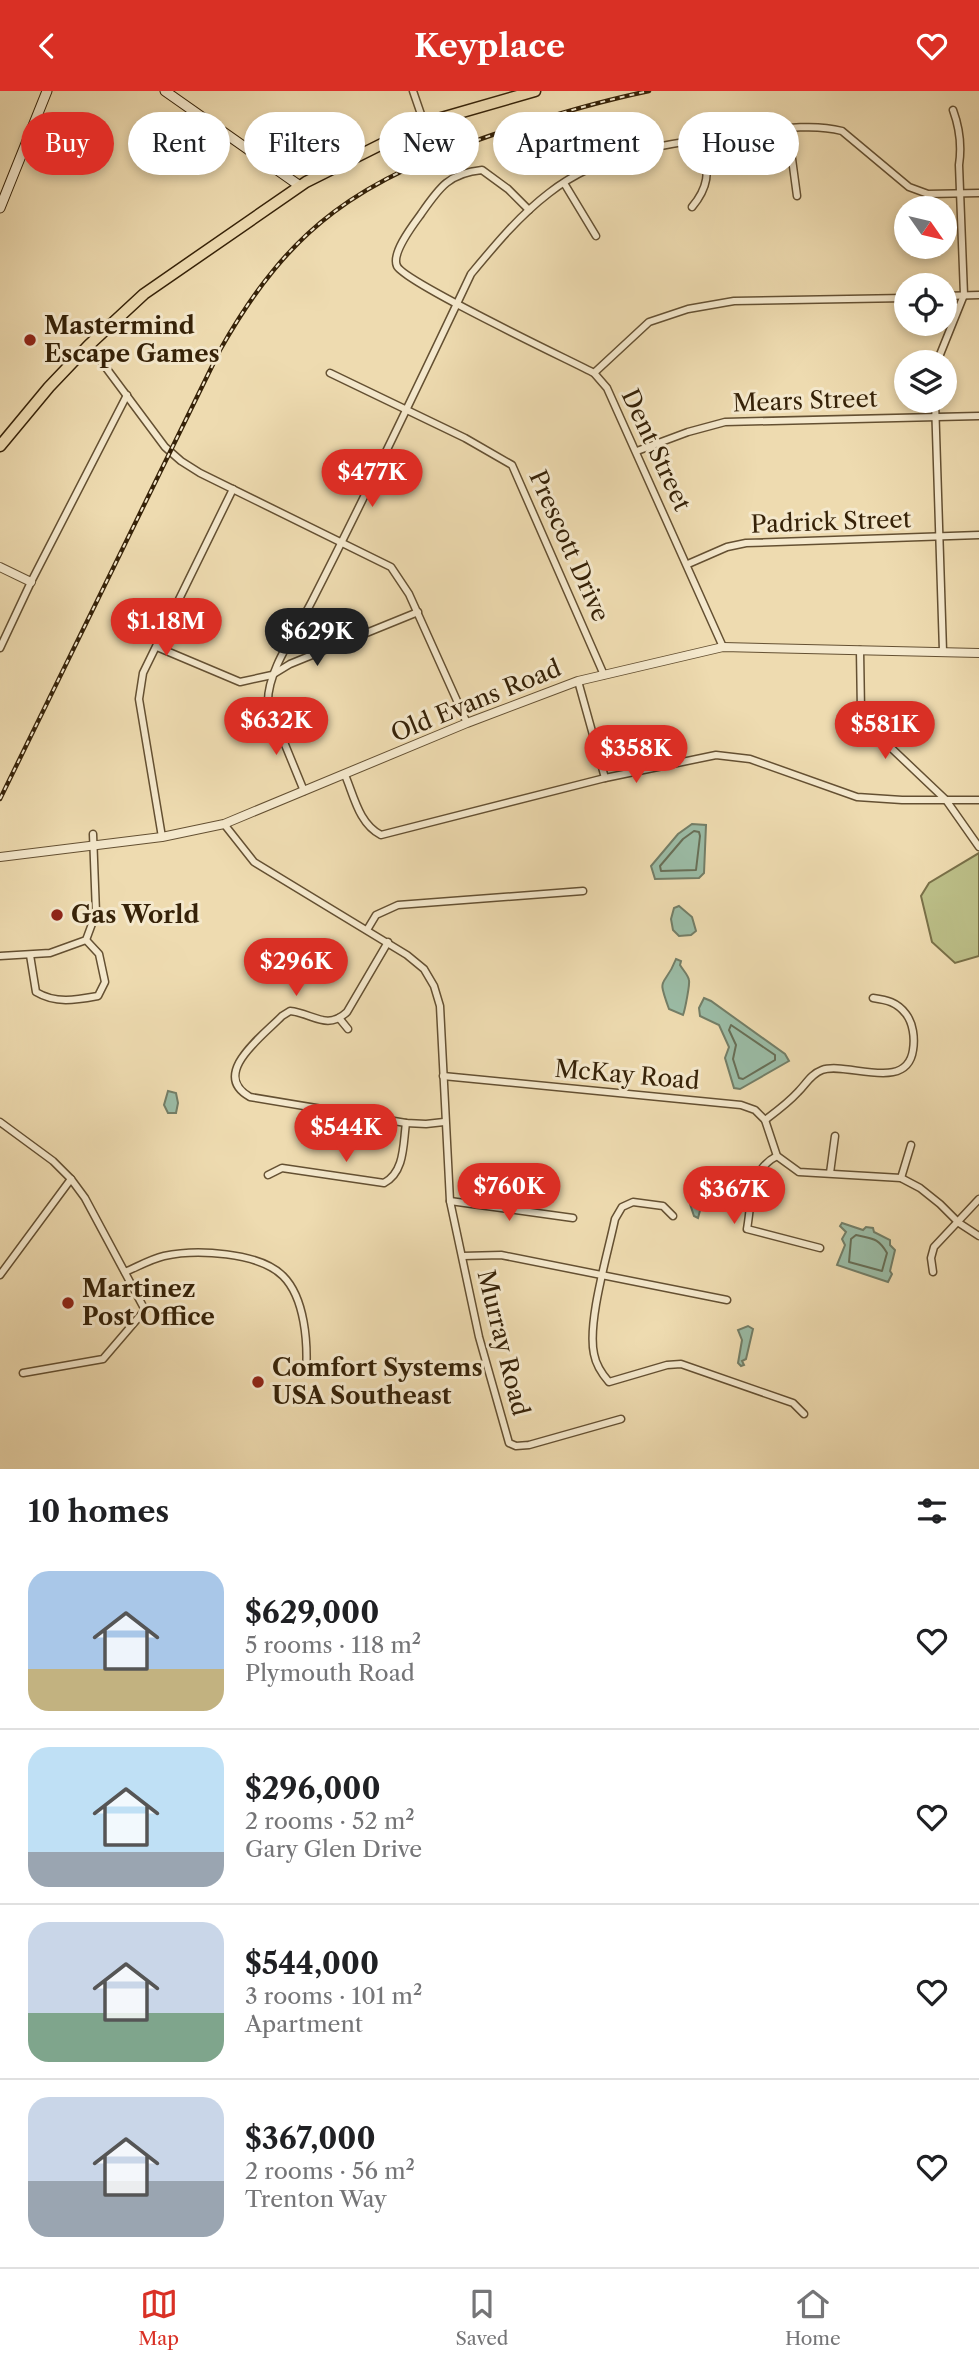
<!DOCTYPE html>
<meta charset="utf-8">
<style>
body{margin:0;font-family:"Libre Caslon Text",serif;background:#f6f6f6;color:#202124;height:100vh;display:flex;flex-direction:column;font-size:26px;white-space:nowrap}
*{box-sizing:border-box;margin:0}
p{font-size:23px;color:#757577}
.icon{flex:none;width:38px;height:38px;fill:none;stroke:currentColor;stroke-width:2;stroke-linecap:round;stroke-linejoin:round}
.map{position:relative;height:1378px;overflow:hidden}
.side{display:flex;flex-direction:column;background:#fff;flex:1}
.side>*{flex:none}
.top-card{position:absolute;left:21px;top:21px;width:938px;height:63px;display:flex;gap:14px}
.needle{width:46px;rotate:124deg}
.tools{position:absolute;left:894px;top:105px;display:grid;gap:14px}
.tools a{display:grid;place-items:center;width:63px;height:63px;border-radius:50%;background:#fff;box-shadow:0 4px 10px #0003;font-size:35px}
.price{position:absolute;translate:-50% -60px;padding:0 16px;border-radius:24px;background:#d93025;color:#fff;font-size:23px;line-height:46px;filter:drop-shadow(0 2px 4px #0008)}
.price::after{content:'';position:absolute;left:50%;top:42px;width:21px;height:16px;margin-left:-10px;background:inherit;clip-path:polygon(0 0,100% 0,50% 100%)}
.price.current{background:#222;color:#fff}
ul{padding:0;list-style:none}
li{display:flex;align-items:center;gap:21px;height:175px;padding:0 28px}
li+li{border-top:2px solid #e0e0e0}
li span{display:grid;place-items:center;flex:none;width:196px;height:140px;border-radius:21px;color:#555}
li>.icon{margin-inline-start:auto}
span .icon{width:84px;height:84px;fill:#fffc;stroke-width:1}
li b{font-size:30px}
h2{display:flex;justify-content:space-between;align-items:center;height:84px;padding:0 28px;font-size:30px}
.tag{padding:0 24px;border-radius:32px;background:#fff;box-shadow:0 4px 10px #0003;font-size:24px;line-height:63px}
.tag.current{background:#d93025;color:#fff}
header{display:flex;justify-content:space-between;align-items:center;height:91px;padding:0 28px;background:#d93025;color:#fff;font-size:32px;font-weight:700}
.dock{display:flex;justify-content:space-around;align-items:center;height:98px;border-top:2px solid #e0e0e0;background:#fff;font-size:19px;color:#757577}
.dock a{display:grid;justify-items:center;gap:4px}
.dock .current{color:#d93025}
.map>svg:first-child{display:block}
.green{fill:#bcbf88;stroke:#797048;stroke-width:2}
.water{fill:#9bbca6;stroke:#737e67;stroke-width:2}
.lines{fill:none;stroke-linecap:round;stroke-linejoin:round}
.shore{stroke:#686f57;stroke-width:2}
.minor-casing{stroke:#645032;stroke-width:9}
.tertiary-casing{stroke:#645032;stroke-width:10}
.secondary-casing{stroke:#362208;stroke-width:11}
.primary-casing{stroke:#362208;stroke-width:13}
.minor{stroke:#f4e8cc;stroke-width:6}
.tertiary{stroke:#f4e8cc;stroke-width:8}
.secondary{stroke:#f4e8cc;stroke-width:9}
.primary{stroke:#eedbb0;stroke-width:10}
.rail-casing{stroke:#362208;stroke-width:4.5}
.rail{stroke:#f4e8cc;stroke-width:2;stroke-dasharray:5;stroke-linecap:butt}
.poi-dot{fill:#8f2418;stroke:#f4e8cc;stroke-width:2.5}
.labels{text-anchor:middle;stroke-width:6;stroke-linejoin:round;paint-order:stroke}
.poi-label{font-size:24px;font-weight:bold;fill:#362208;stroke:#f4e8cc;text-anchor:start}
.street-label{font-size:24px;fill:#362208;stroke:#f4e8cc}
</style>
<header><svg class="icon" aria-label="back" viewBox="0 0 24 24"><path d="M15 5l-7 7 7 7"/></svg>Keyplace<svg class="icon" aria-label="heart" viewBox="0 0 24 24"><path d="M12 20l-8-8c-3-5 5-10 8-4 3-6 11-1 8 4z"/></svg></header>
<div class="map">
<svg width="979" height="1378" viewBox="0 0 979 1378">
<rect width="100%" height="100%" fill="#eedbb0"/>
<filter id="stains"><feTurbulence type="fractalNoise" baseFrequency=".00286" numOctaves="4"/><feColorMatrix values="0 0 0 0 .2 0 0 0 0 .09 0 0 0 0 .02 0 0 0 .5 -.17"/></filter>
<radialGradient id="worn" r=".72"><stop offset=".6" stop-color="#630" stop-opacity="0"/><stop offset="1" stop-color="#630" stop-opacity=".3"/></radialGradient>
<polygon class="green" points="979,762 979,865 955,872 932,851 921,805 929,792"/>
<g class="water">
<polygon points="692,733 706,734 704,782 699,787 655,788 651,775 678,743"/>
<polygon points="679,815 692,826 696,840 691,844 679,845 673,839 671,828 674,817"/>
<path d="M676,868l5,2 -1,4c3,5 8,10 9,15 1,4 -4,30 -6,35l-14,-6c-13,-36 -5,-19 7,-50z"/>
<polygon points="704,907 711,910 785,963 789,970 740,998 734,997 725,967 729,956 719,934 700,925 699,917"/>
<polygon points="168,1000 176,1002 178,1012 176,1022 168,1022 164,1014"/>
<polygon points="699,1095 705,1101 698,1127 694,1125 690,1113 693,1100"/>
<polygon points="842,1132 863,1139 866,1136 873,1137 874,1141 890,1149 890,1154 895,1159 890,1180 892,1183 888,1191 837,1174 845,1154 842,1148 846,1141 840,1135"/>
<polygon points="748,1235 753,1238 746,1268 742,1270 744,1274 741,1275 738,1272 742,1249 738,1239"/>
</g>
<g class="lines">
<g class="shore">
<polygon points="694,740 699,741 700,745 696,779 661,780 660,775 683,748"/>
<polygon points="731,934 775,964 775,969 743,988 739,987 733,968 736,954 729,939"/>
<path d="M856,1144c16,4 22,2 31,18l-5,18 -33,-9 2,-23z"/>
</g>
<defs>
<g id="minor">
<polyline points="413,0 424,32"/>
<polyline points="788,38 797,105"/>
<polyline points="564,92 596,145"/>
<path d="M692,116c20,-24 15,-38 12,-68"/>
<path d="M529,119l-21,-21 -26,-19c-33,3 -43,18 -61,44 -8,11 -30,39 -24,52 7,16 170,93 197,107l13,15 116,259"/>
<polyline points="945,205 979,204"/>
<polyline points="89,254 165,356 181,370 200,382 391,476 409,503 467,632"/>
<path d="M937,271l27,-67 -5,-130c3,-20 1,-36 -6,-55"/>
<polyline points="330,282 465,347 512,374 604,584"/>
<polyline points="594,282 649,231 688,218 734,210 906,207"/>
<polyline points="935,310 943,560"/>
<polyline points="637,360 688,341 725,331 979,325"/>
<polyline points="688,473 727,456 746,452 979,444"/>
<polyline points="157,556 240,591 272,584 290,573 418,521"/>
<polyline points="0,557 31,491 127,304"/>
<polyline points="860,559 861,621 868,635 946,709 979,756"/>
<polyline points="578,590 605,687"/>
<path d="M345,684c9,21 14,49 36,60l224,-57 111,-23 34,4 107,38 45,3h77"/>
<path d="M304,700l-36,-88c-1,-33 29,-72 44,-102 55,-108 107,-217 159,-327 24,-29 48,-58 78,-81 53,-42 122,-50 187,-58 34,-4 72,-13 106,-4l67,56 19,7 51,-1"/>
<polyline points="224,733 254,771 407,864 424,878 434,895 440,915 450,1110 479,1246 509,1352 516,1355 529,1354 621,1328"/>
<polyline points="162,746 139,608 143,582 233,398"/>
<polyline points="367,839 376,824 398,814 583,800"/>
<path d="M388,851l-41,70c-20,19 -35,1 -57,-1l-8,5c-18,19 -73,58 -32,81l156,26 20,1 18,-2"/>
<path d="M30,864l6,37c20,12 40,8 62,4l7,-14 -6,-28 -13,-14"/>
<polyline points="0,865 50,862 86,849 96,822 93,743"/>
<polyline points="339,927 348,938"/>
<polyline points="443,985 741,1014 755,1019 765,1029 777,1065 799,1081 901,1087 920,1097 940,1113 959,1132 979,1145"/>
<path d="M765,1029c12,-9 23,-17 33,-28 8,-8 13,-18 24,-22 24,-9 85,23 91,-20 2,-12 0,-27 -7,-36 -9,-12 -19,-14 -33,-16"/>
<polyline points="0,1031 53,1070 71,1088 85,1107 145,1219 103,1268 23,1282"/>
<path d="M777,1065c-28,14 -25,45 -30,73l73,19"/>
<polyline points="830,1082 835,1045"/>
<path d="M268,1084l14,-7 102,15c21,-11 19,-39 22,-60"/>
<polyline points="901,1087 911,1054"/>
<polyline points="450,1110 573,1127"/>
<path d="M673,1125l-10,-10 -30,-4 -11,5 -7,12c-7,34 -28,103 -21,135 2,11 8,20 15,28l58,-17 14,-1 112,39 11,11"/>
<polyline points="463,1165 501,1164 727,1209"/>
<path d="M125,1181c12,-5 26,-13 39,-16 32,-7 95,-4 119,20 22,22 25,67 23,97"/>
<polyline points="933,1181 931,1167 934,1156 979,1108"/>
<polyline points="0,1184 71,1088"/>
</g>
<g id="tertiary">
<polyline points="0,476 31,491"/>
<polyline points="0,766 162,746 224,733 467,632 578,590 723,556 979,562"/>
</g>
<g id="secondary">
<polyline points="165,0 300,95"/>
<polyline points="0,117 47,0"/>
</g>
<polyline id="primary" points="0,355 49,296 89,254 144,203 306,91 424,32 535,0"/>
</defs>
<use href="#minor" class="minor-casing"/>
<use href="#tertiary" class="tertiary-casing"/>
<use href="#secondary" class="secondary-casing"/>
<use href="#primary" class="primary-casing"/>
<use href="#minor" class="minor"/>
<use href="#tertiary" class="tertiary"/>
<use href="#secondary" class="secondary"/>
<use href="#primary" class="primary"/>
<defs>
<path id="rail" d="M0,708l220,-449c71,-126 141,-170 275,-216 51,-17 101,-32 154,-43"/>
</defs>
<use href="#rail" class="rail-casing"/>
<use href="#rail" class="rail"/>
</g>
<g class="poi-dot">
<circle cx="30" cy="249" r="7"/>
<circle cx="57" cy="824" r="7"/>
<circle cx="68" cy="1212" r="7"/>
<circle cx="258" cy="1291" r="7"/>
</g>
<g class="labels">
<g class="poi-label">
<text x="44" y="243">Mastermind<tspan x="44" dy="28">Escape Games</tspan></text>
<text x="71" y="832">Gas World</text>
<text x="82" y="1206">Martinez<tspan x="82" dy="28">Post Office</tspan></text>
<text x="272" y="1285">Comfort Systems<tspan x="272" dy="28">USA Southeast</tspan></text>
</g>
<g class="street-label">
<text transform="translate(805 310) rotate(-2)" y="8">Mears Street</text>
<text transform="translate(656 359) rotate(65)" y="8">Dent Street</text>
<text transform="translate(831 431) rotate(-2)" y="8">Padrick Street</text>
<text transform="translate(569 455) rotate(66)" y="8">Prescott Drive</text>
<text transform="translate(476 610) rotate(-22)" y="8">Old Evans Road</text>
<text transform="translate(627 984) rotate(5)" y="8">McKay Road</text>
<text transform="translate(503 1252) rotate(76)" y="8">Murray Road</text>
</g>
</g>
<rect width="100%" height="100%" filter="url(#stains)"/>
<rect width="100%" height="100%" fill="url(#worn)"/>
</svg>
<div class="tools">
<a><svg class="needle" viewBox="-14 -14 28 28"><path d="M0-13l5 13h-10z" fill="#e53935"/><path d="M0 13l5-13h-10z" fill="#757577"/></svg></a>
<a><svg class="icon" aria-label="locate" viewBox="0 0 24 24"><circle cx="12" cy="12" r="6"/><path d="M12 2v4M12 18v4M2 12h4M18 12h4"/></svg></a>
<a><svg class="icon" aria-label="layers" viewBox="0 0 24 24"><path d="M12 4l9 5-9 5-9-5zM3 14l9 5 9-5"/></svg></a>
</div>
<b class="price" style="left:372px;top:418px">$477K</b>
<b class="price" style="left:166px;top:567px">$1.18M</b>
<b class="price current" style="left:317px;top:577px">$629K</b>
<b class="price" style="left:276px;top:666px">$632K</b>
<b class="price" style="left:885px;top:670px">$581K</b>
<b class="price" style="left:636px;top:694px">$358K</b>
<b class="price" style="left:296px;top:907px">$296K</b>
<b class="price" style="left:346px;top:1073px">$544K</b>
<b class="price" style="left:509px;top:1132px">$760K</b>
<b class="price" style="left:734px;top:1135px">$367K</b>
<div class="top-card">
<a class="tag current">Buy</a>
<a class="tag">Rent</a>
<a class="tag">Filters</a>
<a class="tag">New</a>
<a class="tag">Apartment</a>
<a class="tag">House</a>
</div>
</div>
<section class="side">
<h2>10 homes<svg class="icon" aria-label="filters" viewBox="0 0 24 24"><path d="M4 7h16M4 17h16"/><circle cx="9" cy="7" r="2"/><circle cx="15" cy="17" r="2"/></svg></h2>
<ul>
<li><span style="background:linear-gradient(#a9c7e8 70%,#c2b280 0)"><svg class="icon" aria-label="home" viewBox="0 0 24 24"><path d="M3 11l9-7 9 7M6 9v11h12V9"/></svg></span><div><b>$629,000</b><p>5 rooms · 118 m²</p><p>Plymouth Road</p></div><svg class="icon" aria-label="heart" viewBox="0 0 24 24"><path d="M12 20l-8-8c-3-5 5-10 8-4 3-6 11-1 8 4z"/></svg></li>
<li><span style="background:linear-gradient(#bfe0f5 75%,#9aa5b1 0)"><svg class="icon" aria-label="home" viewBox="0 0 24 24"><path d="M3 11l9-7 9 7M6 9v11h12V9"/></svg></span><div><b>$296,000</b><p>2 rooms · 52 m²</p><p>Gary Glen Drive</p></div><svg class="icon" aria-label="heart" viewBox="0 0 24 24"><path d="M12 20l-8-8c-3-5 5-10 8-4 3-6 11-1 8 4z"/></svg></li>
<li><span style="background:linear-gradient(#c9d6e8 65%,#7fa58c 0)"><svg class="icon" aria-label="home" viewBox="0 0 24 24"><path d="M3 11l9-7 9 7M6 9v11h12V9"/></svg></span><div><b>$544,000</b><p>3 rooms · 101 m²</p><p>Apartment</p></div><svg class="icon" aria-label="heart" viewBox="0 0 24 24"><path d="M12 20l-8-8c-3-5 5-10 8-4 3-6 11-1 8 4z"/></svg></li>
<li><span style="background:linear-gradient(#c9d6e8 60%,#9aa5b1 0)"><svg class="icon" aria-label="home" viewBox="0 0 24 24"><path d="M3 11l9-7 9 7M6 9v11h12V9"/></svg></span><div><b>$367,000</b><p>2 rooms · 56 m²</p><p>Trenton Way</p></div><svg class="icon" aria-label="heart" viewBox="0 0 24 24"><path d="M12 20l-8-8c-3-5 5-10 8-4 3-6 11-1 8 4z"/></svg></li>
</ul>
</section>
<nav class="dock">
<a class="current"><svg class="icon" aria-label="map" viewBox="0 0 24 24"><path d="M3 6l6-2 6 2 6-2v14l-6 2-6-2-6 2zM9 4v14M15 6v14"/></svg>Map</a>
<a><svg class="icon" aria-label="saved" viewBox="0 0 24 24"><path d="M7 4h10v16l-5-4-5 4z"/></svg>Saved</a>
<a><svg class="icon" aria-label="home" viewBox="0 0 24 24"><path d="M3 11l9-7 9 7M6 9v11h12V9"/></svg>Home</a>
</nav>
